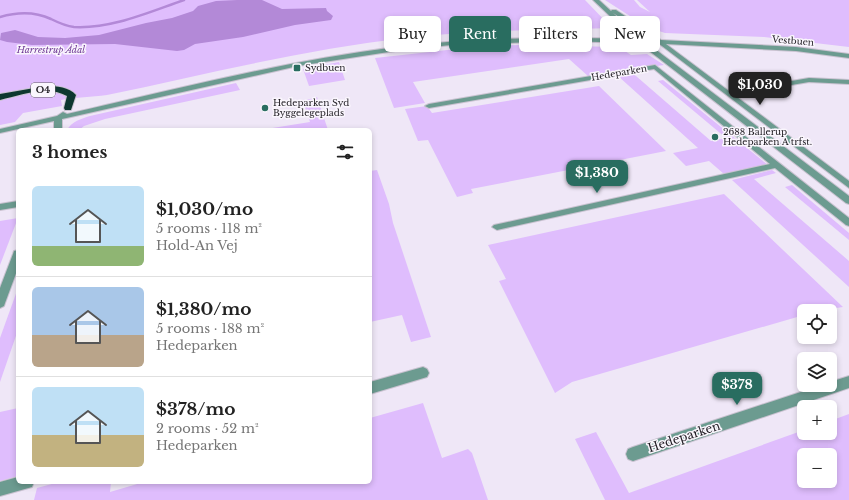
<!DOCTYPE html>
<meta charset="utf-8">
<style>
body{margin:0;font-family:"Libre Baskerville",serif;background:#f6f6f6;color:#222;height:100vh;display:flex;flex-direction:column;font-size:15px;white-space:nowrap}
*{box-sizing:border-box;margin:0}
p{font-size:13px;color:#767676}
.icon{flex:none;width:22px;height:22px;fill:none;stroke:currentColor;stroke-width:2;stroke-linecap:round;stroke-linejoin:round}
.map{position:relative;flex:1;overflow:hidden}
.side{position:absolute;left:16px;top:128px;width:356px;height:356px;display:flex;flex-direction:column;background:#fff;border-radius:6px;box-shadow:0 2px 6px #0003}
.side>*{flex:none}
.top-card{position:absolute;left:384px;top:16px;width:380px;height:36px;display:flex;gap:8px}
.controls{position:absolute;left:797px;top:304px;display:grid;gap:8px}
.controls a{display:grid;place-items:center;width:40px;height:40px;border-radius:6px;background:#fff;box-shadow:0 2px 6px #0003;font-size:20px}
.price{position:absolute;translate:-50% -34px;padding:0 9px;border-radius:8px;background:#296d60;color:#fff;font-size:13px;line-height:26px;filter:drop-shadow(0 1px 2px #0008)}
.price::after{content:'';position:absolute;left:50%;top:24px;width:12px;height:9px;margin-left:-6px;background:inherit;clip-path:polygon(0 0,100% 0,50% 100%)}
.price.active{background:#222;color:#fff}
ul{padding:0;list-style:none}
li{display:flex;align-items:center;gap:12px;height:100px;padding:0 16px}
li+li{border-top:1px solid #e0e0e0}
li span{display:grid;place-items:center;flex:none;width:112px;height:80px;border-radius:6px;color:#555}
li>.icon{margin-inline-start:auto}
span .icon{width:48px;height:48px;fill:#fffc;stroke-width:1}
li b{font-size:17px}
h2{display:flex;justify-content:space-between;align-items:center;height:48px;padding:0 16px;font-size:17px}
.tag{padding:0 14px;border-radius:6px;background:#fff;box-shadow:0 2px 6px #0003;font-size:14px;line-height:36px}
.tag.active{background:#296d60;color:#fff}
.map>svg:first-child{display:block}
.green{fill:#dfbdfd;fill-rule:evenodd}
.water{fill:#b389d7}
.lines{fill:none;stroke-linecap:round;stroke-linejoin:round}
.stream{stroke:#b389d7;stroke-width:2.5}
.minor-casing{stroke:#c9c2d0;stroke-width:2}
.highway-casing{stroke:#c9c2d0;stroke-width:2}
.minor{fill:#6c9b90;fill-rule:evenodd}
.highway{fill:#0d372f;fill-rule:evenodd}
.poi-dot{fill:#296d60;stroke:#faf6fd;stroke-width:1.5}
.labels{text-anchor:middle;stroke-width:3;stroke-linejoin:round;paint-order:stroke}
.far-street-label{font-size:9px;fill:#1e1b21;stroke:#faf6fd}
.far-park-label{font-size:9px;font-style:italic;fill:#6f3995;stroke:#faf6fd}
.far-poi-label{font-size:9px;fill:#1e1b21;stroke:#faf6fd;text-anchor:start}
.shield{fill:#faf6fd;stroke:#605d63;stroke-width:1}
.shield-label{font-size:9px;font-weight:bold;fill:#1e1b21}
.near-street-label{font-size:12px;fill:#1e1b21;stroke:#faf6fd}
</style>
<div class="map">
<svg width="849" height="500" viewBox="0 0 849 500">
<rect width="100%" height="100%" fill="#efe7f7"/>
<g class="green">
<path d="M0,0h585l27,28c-68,2 -137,2 -205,10 -101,11 -200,36 -300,57 -16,2 -30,2 -46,5l1,6 -39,7 -8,9 -15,3z"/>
<polygon points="605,0 634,0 640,7 650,12 637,0 849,0 849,47 764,37 665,33 647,27"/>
<polygon points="522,45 619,47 631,55 647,54 664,65 588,76 569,59 413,82 425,103 394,108 375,58 484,46"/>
<polygon points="339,62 345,80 309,86 303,69"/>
<polygon points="632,74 636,76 711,141 726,138 658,81 663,80 768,165 724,174 709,161 686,166 673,153 698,148 618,76"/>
<path d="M236,83l4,7 -135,29 -21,7 -5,4h-12c5,-9 14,-11 23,-14z"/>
<polygon points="599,86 666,151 471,189 473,193 457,197 428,140 418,141 405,109 427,106 432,113"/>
<polygon points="317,97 328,130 260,130 310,122 303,101"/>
<polygon points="377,170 389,204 393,223 431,337 411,342 402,315 370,322 370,171"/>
<polygon points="772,170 776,173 754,179 849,261 849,287 732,180"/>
<polygon points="792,185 849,233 849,240 785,187"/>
<polygon points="724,194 843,307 816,311 804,311 804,315 572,382 555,393 499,281 506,279 488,245"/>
<polygon points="18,218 0,265 0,221"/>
<polygon points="18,288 18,330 0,382 0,338"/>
<polygon points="423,403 442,458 468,449 472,453 488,500 34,500 37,488 59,482 111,482 110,492 144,482 370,482 370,418"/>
<polygon points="18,408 18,476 0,481 0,412"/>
<path d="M849,414v86h-244l-30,-61 21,-7 33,61 175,-63v3h26v-12zM804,455h26v26h-26z"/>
</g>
<polygon class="water" points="237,0 262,0 282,9 326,8 327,11 333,16 331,20 295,25 243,37 195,44 184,50 177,51 115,44 32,45 7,42 0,40 1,33 15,30 38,37 65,38 99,35 146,23 172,18 193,11 198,6 216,1"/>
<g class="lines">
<path class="stream" d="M0,17c17,-5 34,-6 51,2 8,4 14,7 23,8 38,2 75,-15 110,-27"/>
<defs>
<g id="minor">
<path d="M593,0h6l12,11 1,-1h4l45,30 135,7 53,7v4l-53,-7 -130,-7 183,137v7l-191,-145h-11l202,153v8l-3,-1 -207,-160 -79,-2 -109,4 -56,6 -97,15 -236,53v11h-8v-9l-54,12v-4l57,-13 6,-4 4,2c109,-25 218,-53 329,-67 79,-10 159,-10 238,-8zM613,13l37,24 3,3 -11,-1z"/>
<polygon points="655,65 849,218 849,226 846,225 775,168 497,230 492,227 494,225 770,164 654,69 429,108 425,106 429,104"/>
<polygon points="809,78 849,80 849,84 809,82 774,88 771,86 774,84"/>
<polygon points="18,201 18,207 0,210 0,204"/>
<polygon points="18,250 18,268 5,303 4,306 0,308 0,288 13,254 14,251"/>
<polygon points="423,367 427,369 429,373 427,377 370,394 370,382"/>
<polygon points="849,376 849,388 633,461 628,459 626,454 628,449 633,447 822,385 830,385 830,382"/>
<polygon points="18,477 18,482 34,482 32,487 0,496 0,482"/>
</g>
<path id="highway" d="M46,86c11,0 23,1 30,9l-5,15h-6l-1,-2 3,-12c-20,-11 -46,-1 -67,4v-6z"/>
</defs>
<use href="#minor" class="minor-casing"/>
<use href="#highway" class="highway-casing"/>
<use href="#minor" class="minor"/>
<use href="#highway" class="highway"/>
</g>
<g class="poi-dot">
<rect x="293" y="64" width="8" height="8" rx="2"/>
<circle cx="265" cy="108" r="4"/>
<circle cx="715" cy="137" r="4"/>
</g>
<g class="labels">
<g class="far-street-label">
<text transform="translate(793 41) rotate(5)" y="3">Vestbuen</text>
<text transform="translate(619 73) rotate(-10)" y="3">Hedeparken</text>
</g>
<g class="far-park-label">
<text x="51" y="53">Harrestrup Ådal</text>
</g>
<g class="far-poi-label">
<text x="305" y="71">Sydbuen</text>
<text x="273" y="106">Hedeparken Syd<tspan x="273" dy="10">Byggelegeplads</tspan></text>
<text x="723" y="135">2688 Ballerup<tspan x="723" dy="10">Hedeparken A trfst.</tspan></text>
</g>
<rect class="shield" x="31" y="83" width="24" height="14" rx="3"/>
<g class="shield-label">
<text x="43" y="93">O4</text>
</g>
<g class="near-street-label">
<text transform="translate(684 437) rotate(-18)" y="4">Hedeparken</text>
</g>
</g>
</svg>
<div class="controls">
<a><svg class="icon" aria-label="locate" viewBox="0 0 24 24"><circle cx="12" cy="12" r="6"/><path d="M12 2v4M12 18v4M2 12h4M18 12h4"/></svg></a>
<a><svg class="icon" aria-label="layers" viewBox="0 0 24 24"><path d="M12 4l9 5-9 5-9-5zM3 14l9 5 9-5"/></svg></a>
<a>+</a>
<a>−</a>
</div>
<b class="price active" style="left:760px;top:106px">$1,030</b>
<b class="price" style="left:597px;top:194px">$1,380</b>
<b class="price" style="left:737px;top:406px">$378</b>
<div class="top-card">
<a class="tag">Buy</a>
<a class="tag active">Rent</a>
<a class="tag">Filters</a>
<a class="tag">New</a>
</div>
<section class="side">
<h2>3 homes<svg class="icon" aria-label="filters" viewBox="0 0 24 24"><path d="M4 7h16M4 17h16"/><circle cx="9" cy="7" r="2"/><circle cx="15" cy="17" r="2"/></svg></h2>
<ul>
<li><span style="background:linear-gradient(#bfe0f5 75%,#8fb573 0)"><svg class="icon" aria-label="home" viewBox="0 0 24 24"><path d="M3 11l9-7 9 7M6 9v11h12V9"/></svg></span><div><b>$1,030/mo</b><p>5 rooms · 118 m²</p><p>Hold-An Vej</p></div></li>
<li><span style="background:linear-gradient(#a9c7e8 60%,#b9a48a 0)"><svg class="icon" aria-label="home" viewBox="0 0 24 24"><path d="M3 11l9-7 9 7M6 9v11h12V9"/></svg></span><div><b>$1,380/mo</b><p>5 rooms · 188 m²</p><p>Hedeparken</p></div></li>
<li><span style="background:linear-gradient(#bfe0f5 60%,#c2b280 0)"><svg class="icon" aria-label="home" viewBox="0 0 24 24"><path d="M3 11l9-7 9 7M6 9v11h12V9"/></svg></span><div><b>$378/mo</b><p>2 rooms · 52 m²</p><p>Hedeparken</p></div></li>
</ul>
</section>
</div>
